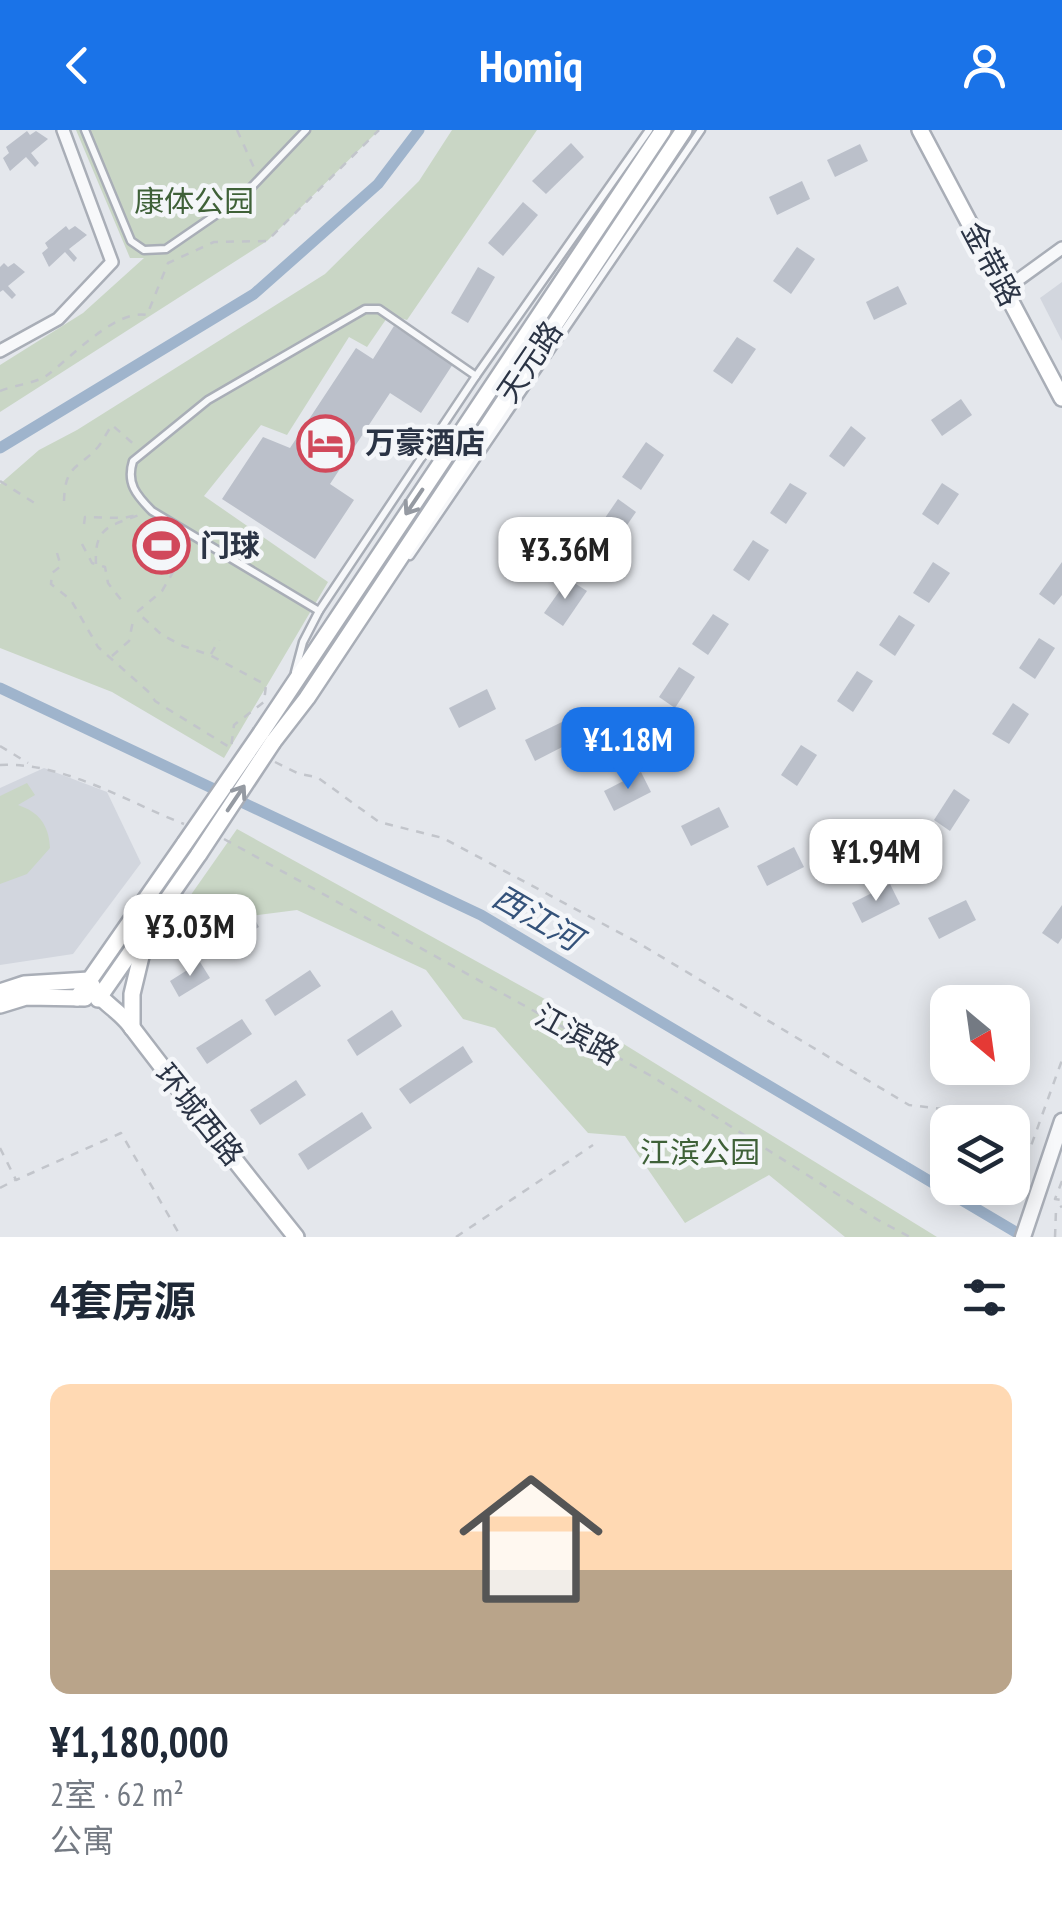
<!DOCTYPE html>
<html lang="zh">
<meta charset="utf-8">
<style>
body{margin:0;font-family:"PT Sans Narrow","Noto Sans SC",sans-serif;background:#f6f6f7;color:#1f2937;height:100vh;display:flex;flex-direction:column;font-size:38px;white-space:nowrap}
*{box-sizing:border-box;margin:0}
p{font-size:32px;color:#747a83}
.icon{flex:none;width:55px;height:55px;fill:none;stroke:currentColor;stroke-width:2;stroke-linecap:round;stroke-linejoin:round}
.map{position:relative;height:1107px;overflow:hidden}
.details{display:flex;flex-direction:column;background:#fff;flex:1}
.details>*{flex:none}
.needle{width:65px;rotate:151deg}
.fabs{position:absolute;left:930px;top:855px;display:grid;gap:20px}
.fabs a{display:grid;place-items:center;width:100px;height:100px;border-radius:20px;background:#fff;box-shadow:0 5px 25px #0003;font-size:50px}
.price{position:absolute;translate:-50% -85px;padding:0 22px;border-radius:20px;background:#fff;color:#222;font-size:32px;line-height:65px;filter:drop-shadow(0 2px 5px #0008)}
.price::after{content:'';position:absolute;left:50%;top:60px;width:30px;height:22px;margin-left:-15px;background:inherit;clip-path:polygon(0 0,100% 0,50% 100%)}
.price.on{background:#1a73e8;color:#fff}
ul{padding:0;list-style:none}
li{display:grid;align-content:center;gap:20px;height:530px;padding:0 50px}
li+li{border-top:2px solid #e0e1e3}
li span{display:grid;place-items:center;height:310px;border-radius:20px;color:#555}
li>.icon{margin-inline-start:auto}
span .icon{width:180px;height:180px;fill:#fffc;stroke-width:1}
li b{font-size:42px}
h2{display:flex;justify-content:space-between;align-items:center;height:120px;padding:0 50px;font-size:42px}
header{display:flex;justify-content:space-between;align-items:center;height:130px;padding:0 50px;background:#1a73e8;color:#fff;font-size:45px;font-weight:700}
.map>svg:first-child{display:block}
.built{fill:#d2d6de}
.green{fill:#c9d6c5}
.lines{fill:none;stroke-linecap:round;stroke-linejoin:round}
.canal{stroke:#9fb4cc;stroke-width:11}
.building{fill:#bbc0ca}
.service-casing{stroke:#a9aeb7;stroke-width:11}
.minor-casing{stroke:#a9aeb7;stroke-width:16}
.tertiary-casing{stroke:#a9aeb7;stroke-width:19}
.secondary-casing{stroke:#a9aeb7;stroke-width:20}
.path{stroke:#c2c5cb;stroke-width:2.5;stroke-dasharray:8 8;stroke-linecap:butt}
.service{stroke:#f7f8fa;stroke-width:6}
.minor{stroke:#f7f8fa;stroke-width:11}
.tertiary{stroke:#f7f8fa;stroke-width:14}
.secondary{stroke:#fff;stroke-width:15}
.secondary-bridge-casing{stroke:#a9aeb7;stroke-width:20;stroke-linecap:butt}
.secondary-bridge{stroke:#fff;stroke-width:15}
.oneway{stroke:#959aa2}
.labels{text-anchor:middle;stroke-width:9;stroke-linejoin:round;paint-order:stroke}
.park-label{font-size:30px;fill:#3f6138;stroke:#f4f6f9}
.street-label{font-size:30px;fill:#2b3445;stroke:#f4f6f9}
.poi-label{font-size:30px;font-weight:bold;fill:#2b3445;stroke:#f4f6f9;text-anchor:start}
.water-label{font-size:32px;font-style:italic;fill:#34527a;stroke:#f4f6f9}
</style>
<header><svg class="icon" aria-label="back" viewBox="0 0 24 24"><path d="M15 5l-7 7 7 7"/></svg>Homiq<svg class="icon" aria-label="person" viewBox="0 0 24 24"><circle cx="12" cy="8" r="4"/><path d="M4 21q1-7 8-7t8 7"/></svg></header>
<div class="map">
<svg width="1062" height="1107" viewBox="0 0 1062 1107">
<rect width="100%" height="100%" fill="#e4e7ec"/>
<g class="built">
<polygon points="1062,152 1062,211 1040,168"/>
<polygon points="44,638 107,662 141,733 73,824 0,835 0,658"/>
</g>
<g class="green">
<polygon points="76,0 379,0 267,111 0,282 0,235 83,183 144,128 130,128"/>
<polygon points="452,0 537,0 407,190 389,185 367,217 349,207 287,305 261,295 204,366 328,452 224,628 112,562 0,518 0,354 39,320 77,300 325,144 419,51"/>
<path d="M27,653l8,12 -17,10c21,7 31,20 32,43l-23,26 -27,10v-88z"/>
<polygon points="237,699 601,900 937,1107 845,1107 769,1045 685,1093 625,1006 588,1003 495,898 463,889 426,840 297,780 211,791 188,769"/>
</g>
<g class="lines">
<g class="canal">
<polyline points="0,318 254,164 378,54 419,0"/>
<polyline points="0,558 481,785 1024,1107"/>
</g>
</g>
<g class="building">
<polygon points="27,1 30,5 36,1 48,9 31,23 39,33 35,37 26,27 10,41 3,28 9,23 6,17"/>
<polygon points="571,13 584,27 546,64 532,51"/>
<polygon points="860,14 868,31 835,47 827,30"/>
<polygon points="802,51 810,69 777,85 769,67"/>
<polygon points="523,72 538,85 503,126 488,113"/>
<polygon points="66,96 69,100 75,96 87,105 69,119 77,128 74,132 65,122 49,137 42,123 48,118 45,113"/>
<polygon points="797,117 815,129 791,164 773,151"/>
<polygon points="4,133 8,137 14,133 25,142 8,156 16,165 12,169 3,160 0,162 0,137"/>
<polygon points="478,137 495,147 468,193 451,183"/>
<polygon points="898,156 907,174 874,190 866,172"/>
<polygon points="394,196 453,234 421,283 390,263 330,354 354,370 315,429 222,369 263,307 290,318 356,218 373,229"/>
<polygon points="737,207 756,219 732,254 713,241"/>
<polygon points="961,269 972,285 942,306 931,290"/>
<polygon points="851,296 866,308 844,337 829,326"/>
<polygon points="646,312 664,325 641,360 622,347"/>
<polygon points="790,353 807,363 786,394 770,383"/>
<polygon points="942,353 959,364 938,395 922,384"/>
<polygon points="618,369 636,382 612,417 594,404"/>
<polygon points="753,410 769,420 749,451 733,440"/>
<polygon points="933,432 950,443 929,473 913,463"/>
<polygon points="1062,432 1062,465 1054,475 1039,464"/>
<polygon points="568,449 587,461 563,496 544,483"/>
<polygon points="713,484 729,494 708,525 692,514"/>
<polygon points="899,485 915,495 895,526 879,515"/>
<polygon points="1039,508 1055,518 1035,549 1019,538"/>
<polygon points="679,537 695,547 675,578 659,567"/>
<polygon points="857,541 873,551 853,582 837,571"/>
<polygon points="487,559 496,579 459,598 449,578"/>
<polygon points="1013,573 1029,584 1009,614 992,604"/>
<polygon points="562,592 572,612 535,631 525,610"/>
<polygon points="801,615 817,625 797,656 781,645"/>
<polygon points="641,642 651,662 614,681 604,661"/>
<polygon points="954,659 970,670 950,701 934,690"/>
<polygon points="719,677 729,697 691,716 681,696"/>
<polygon points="794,717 804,737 767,756 757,736"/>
<polygon points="890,754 900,774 862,793 852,773"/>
<polygon points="966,770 976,790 939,809 928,788"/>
<polygon points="1062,775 1062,808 1058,814 1042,803"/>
<polygon points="250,781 259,797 227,814 218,798"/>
<polygon points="200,832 210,848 179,867 170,851"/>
<polygon points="310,840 321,856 275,886 265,870"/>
<polygon points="392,880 402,896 357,926 347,910"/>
<polygon points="242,889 252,904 207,934 196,918"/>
<polygon points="463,916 473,932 410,974 399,959"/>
<polygon points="296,950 306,965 260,995 250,980"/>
<polygon points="362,982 372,998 308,1040 298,1024"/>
</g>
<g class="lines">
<defs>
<g id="service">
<polyline points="85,0 131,111 144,120 166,119 243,66 306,0"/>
<polyline points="410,426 701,0"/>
<path d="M319,481l-167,-100c-16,-16 -26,-28 -19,-50l75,-61 157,-91h14l97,67"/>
<polyline points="295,542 303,512 319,481 476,246 649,0"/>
</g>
<g id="minor">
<polyline points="1004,160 1062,118"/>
<polyline points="0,221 58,189 112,132 63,0"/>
</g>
<polyline id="tertiary" points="1023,1107 1062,991"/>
<g id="secondary">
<polyline points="920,0 1062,268"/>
<polyline points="261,603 663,0"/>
<polyline points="273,612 307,568 684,0"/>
<path d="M0,862l24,-8 65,-4c12,24 26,26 41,45 54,71 110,142 166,212"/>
<polyline points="77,868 185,713"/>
<polyline points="98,869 199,724"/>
<polyline points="0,875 26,867 85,868"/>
<polyline points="132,898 132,864 144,814"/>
</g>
</defs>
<use href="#service" class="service-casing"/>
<use href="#minor" class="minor-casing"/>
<use href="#tertiary" class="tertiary-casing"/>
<use href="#secondary" class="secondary-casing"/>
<g class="path">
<polyline points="237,0 255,40"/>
<path d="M0,261c14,-6 33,-7 46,-15 25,-18 69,-67 101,-61l21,-52 46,-21 53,-1 112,-111"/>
<polyline points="0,351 36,374"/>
<path d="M64,371c1,-36 13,-31 34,-54 5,-6 9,-15 14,-22l25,22"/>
<polyline points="84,394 85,387 124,388 136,385"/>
<polyline points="190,413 162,461 137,482 162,505 183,516 210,525 266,555 264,572 234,595 231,618"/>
<polyline points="82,414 92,433 105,437 108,453 125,475"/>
<polyline points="57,423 61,436 52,443 51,454 71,470 98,517 151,564 155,571 234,620"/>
<path d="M96,434c-2,-38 14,-38 46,-50"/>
<polyline points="211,524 219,510"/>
<polyline points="112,526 129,511 133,491"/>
<polyline points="0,616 28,633"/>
<polyline points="275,632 299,644 317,647 379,692 443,708 635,811 909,975 968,982 982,992"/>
<path d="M0,635c64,-3 125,36 184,59"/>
<polyline points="224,709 653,947 878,1090 910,1107"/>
<polyline points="1012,1016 1027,1027 1062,930"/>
<polyline points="0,1018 16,1050 121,1003 181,1107"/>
<polyline points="1062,1051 1055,1069 1062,1070"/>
<polyline points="0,1058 15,1050"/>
<polyline points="456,1107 593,1015"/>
<polyline points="1055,1107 1056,1080 1062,1076"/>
</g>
<use href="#service" class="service"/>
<use href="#minor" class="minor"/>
<use href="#tertiary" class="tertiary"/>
<use href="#secondary" class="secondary"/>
<defs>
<g id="secondary-bridge">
<polyline points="185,713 261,603"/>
<polyline points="199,724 273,612"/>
</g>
</defs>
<use href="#secondary-bridge" class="secondary-bridge-casing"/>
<use href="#secondary-bridge" class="secondary-bridge"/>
</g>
<defs><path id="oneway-shaft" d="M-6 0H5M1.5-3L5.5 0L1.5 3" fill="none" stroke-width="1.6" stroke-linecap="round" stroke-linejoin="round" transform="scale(2.5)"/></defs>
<g class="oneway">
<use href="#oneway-shaft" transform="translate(414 372) rotate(124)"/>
<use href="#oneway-shaft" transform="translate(236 668) rotate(-56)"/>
</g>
<defs>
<symbol id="hotel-ring" viewBox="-11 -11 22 22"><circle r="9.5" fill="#f4f6f9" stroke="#d1495b" stroke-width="1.5"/><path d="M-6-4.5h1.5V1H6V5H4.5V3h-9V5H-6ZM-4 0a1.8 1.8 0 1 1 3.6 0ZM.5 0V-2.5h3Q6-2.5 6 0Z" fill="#d1495b"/></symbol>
<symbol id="stadium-ring" viewBox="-11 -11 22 22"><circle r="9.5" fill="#f4f6f9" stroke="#d1495b" stroke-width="1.5"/><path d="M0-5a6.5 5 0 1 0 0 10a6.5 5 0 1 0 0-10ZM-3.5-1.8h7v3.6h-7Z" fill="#d1495b"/></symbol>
</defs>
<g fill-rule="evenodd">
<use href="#hotel-ring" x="294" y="282" width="63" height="63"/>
<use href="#stadium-ring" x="130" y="384" width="63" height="63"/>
</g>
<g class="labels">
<g class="park-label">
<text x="194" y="82">康体公园</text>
<text x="700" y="1033">江滨公园</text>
</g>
<g class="street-label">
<text transform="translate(991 134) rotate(62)" y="10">金带路</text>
<text transform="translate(530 232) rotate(-56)" y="10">天元路</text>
<text transform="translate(577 905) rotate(29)" y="10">江滨路</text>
<text transform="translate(199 985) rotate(51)" y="10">环城西路</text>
</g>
<g class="poi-label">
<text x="365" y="323">万豪酒店</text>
<text x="200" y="426">门球</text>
</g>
<g class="water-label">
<text transform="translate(537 788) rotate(30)" y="11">西江河</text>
</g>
</g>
</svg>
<div class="fabs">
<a><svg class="needle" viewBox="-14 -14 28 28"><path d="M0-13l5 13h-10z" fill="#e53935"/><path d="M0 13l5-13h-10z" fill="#747a83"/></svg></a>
<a><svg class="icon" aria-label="layers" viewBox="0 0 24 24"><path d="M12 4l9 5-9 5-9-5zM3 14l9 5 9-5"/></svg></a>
</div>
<b class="price" style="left:565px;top:472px">¥3.36M</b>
<b class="price on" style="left:628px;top:662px">¥1.18M</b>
<b class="price" style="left:876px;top:774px">¥1.94M</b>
<b class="price" style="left:190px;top:849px">¥3.03M</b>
</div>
<section class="details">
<h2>4套房源<svg class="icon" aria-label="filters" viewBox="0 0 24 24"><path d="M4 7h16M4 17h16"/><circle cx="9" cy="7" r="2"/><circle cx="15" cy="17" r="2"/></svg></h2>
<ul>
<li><span style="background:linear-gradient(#ffd9b3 60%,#b9a48a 0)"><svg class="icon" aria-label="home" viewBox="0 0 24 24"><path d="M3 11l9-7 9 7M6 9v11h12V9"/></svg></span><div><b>¥1,180,000</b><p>2室 · 62 m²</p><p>公寓</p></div></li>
</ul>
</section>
